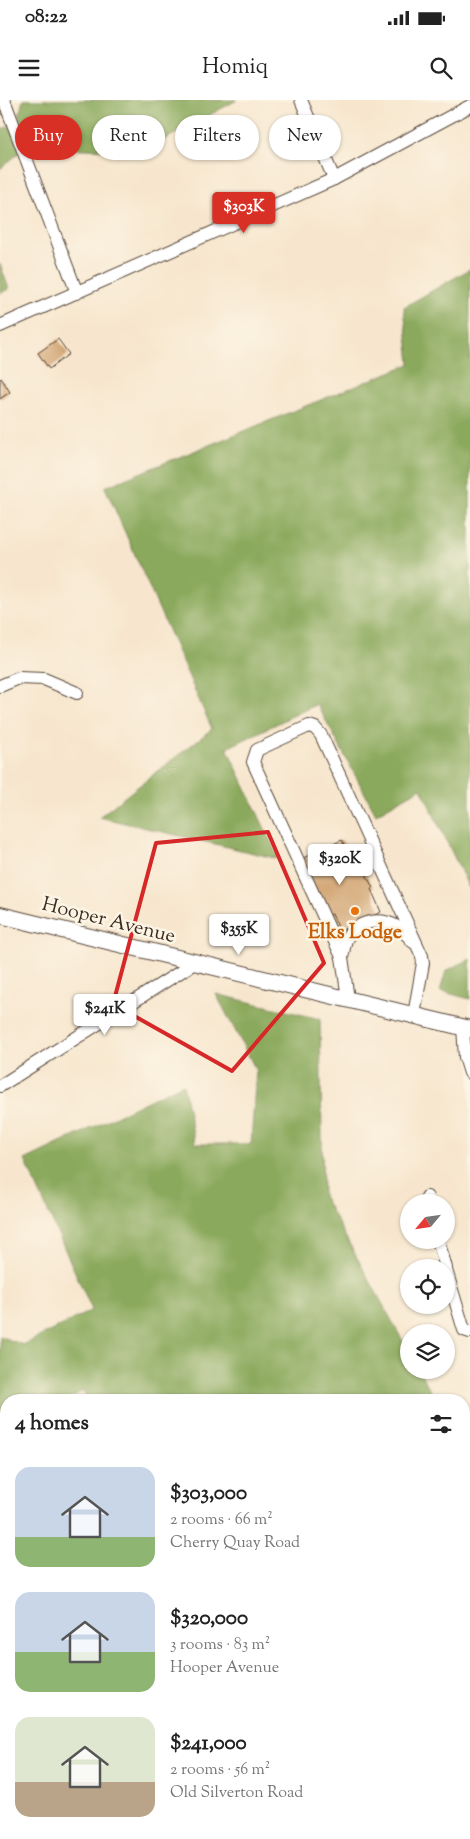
<!DOCTYPE html>
<meta charset="utf-8">
<style>
body{margin:0;font-family:"Sorts Mill Goudy",serif;background:#f2f2f2;color:#222;height:100vh;display:flex;flex-direction:column;font-size:19px;white-space:nowrap}
*{box-sizing:border-box;margin:0}
p{font-size:16px;color:#767676}
.icon{flex:none;width:28px;height:28px;fill:none;stroke:currentColor;stroke-width:2;stroke-linecap:round;stroke-linejoin:round}
.map{position:relative;flex:1;overflow:hidden}
.panel{position:absolute;left:0px;top:1294px;width:470px;height:446px;display:flex;flex-direction:column;background:#fff;border-radius:20px 20px 0 0;box-shadow:0 1px 4px #0004}
.panel>*{flex:none}
.hud{position:absolute;left:15px;top:15px;width:440px;height:45px;display:flex;gap:10px}
.needle{width:32px;rotate:241deg}
.controls{position:absolute;left:400px;top:1094px;display:grid;gap:10px}
.controls a{display:grid;place-items:center;width:55px;height:55px;border-radius:50%;background:#fff;box-shadow:0 1px 4px #0004;font-size:25px}
.price{position:absolute;translate:-50% -42px;padding:0 11px;border-radius:5px;background:#fff;color:#222;font-size:16px;line-height:32px;filter:drop-shadow(0 1px 2px #0008)}
.price::after{content:'';position:absolute;left:50%;top:30px;width:15px;height:11px;margin-left:-8px;background:inherit;clip-path:polygon(0 0,100% 0,50% 100%)}
.price.on{background:#d93025;color:#fff}
ul{padding:0;list-style:none}
li{display:flex;align-items:center;gap:15px;height:125px;padding:0 15px}
li span{display:grid;place-items:center;flex:none;width:140px;height:100px;border-radius:15px;color:#555}
li>.icon{margin-inline-start:auto}
span .icon{width:60px;height:60px;fill:#fffc;stroke-width:1}
li b{font-size:21px}
h2{display:flex;justify-content:space-between;align-items:center;height:60px;padding:0 15px;font-size:21px}
.chip{padding:0 18px;border-radius:22px;background:#fff;box-shadow:0 1px 4px #0004;font-size:18px;line-height:45px}
.chip.on{background:#d93025;color:#fff}
.status{display:flex;justify-content:space-between;align-items:center;height:35px;padding:0 25px;background:#fff;direction:ltr}
.status svg{height:14px;fill:currentColor}
header{display:flex;justify-content:space-between;align-items:center;height:65px;padding:0 15px;background:#fff;font-size:22px;font-weight:600}
.map>svg:first-child{display:block}
.forest{fill:#8aa95c;stroke:#626a3d}
.building{fill:#d4a979}
.lines{fill:none;stroke-linecap:round;stroke-linejoin:round}
.minor-casing{stroke:#574638;stroke-width:14}
.major-casing{stroke:#574638;stroke-width:18}
.minor{stroke:#fff;stroke-width:12}
.major{stroke:#fff;stroke-width:16}
.marked{fill:none;stroke:#d62828;stroke-width:4;stroke-linejoin:round}
.food-dot{fill:#e8710a;stroke:#fcf5e5;stroke-width:2}
.labels{text-anchor:middle;stroke-width:5;stroke-linejoin:round;paint-order:stroke}
.street-label{font-size:20px;fill:#3b2a1e;stroke:#fcf5e5}
.food-label{font-size:20px;font-weight:bold;fill:#c56008;stroke:#fcf5e5}
</style>
<div class="status"><b>08:22</b><svg viewBox="0 0 49 12"><path d="M0 12V9h3v3zM5 12V6h3v6zM10 12V3h3v9zM15 12V0h3v12zM26 1h20v11H26zM47 4h2v5h-2z"/></svg></div>
<header><svg class="icon" aria-label="menu" viewBox="0 0 24 24"><path d="M4 6h16M4 12h16M4 18h16"/></svg>Homiq<svg class="icon" aria-label="search" viewBox="0 0 24 24"><circle cx="10" cy="10" r="6"/><path d="M15 15l6 6"/></svg></header>
<div class="map">
<svg width="470" height="1739" viewBox="0 0 470 1739">
<rect width="100%" height="100%" fill="#fcf5e5"/>
<filter id="ink" filterUnits="userSpaceOnUse"><feTurbulence type="fractalNoise" baseFrequency=".02" numOctaves="2"/><feDisplacementMap in="SourceGraphic" scale="10" xChannelSelector="R" yChannelSelector="G"/><feConvolveMatrix kernelMatrix="1 2 1 2 8 2 1 2 1" color-interpolation-filters="sRGB"/></filter>
<filter id="wash" filterUnits="userSpaceOnUse"><feTurbulence type="fractalNoise" baseFrequency=".0096" numOctaves="4" result="noise"/><feDisplacementMap in="SourceGraphic" scale="20" xChannelSelector="R" yChannelSelector="G"/><feGaussianBlur stdDeviation="1.12" result="paint"/><feColorMatrix in="noise" values="0 0 0 0 0 0 0 0 0 0 0 0 0 0 0 0 0 1.4 0 .05"/><feComposite in="paint" operator="in"/></filter>
<g filter="url(#wash)">
<rect width="100%" height="100%" fill="#f7e6cd"/>
<g class="forest">
<polygon points="23,0 237,0 144,51 26,47 0,69 0,30 17,23"/>
<polygon points="0,164 9,189 0,193"/>
<polygon points="470,169 470,790 421,688 376,714 317,604 227,648 279,759 99,717 212,629 105,387 410,264 404,207"/>
<polygon points="470,859 470,899 440,891 446,871"/>
<polygon points="216,894 320,919 323,1096 409,1252 409,1270 419,1270 435,1300 87,1300 83,1290 69,1300 6,1300 6,1347 0,1352 0,1236 23,1245 92,1210 25,1060 183,984 195,1044 251,1044 256,970"/>
<polygon points="464,1351 470,1363 470,1468 464,1470"/>
<polygon points="470,1618 470,1739 365,1739 372,1734 464,1734 464,1621"/>
<polygon points="0,1674 6,1689 6,1727 0,1730"/>
</g>
<g id="blocks">
<g class="building">
<polygon points="58,239 69,254 49,269 38,253"/>
<polygon points="1,278 10,292 0,299 0,279"/>
<polygon points="342,740 355,769 362,766 373,788 371,789 381,812 340,831 332,814 326,817 299,760"/>
</g>
</g>
</g>
<g filter="url(#ink)">
<use href="#blocks" fill-opacity="0" stroke="#574638" stroke-width="1"/>
<g class="lines">
<defs>
<g id="minor">
<polyline points="4,0 77,193"/>
<polyline points="301,0 334,79"/>
<polyline points="0,226 334,79 470,6"/>
<polyline points="0,586 19,578 44,579 77,593"/>
<path d="M342,857c2,-6 2,-14 5,-19 4,-7 8,-10 14,-13 22,-9 38,-1 52,17"/>
<polyline points="348,899 342,857 253,662 257,650 309,626 315,628 321,635 422,856 423,863 414,915"/>
<polyline points="463,927 465,957 470,973"/>
<polyline points="0,986 196,862"/>
<polyline points="427,1097 428,1102"/>
<polyline points="438,1140 446,1168"/>
<polyline points="446,1170 464,1230 470,1232"/>
<polyline points="0,1439 6,1437"/>
<polyline points="0,1585 6,1583"/>
<polyline points="0,1604 6,1619"/>
<polyline points="54,1734 57,1739"/>
<polyline points="216,1734 220,1739"/>
<polyline points="97,1739 108,1734"/>
</g>
<polyline id="major" points="0,815 470,929"/>
</defs>
<use href="#minor" class="minor-casing"/>
<use href="#major" class="major-casing"/>
<use href="#minor" class="minor"/>
<use href="#major" class="major"/>
</g>
</g>
<path class="marked" d="M268,732l56,131 -92,108 -119,-67 43,-161z"/>
<circle class="food-dot" cx="355" cy="811" r="5"/>
<g class="labels">
<g class="street-label">
<text transform="translate(109 819) rotate(14)" y="7">Hooper Avenue</text>
</g>
<g class="food-label">
<text x="355" y="838">Elks Lodge</text>
</g>
</g>
</svg>
<div class="controls">
<a><svg class="needle" viewBox="-14 -14 28 28"><path d="M0-13l5 13h-10z" fill="#e53935"/><path d="M0 13l5-13h-10z" fill="#767676"/></svg></a>
<a><svg class="icon" aria-label="locate" viewBox="0 0 24 24"><circle cx="12" cy="12" r="6"/><path d="M12 2v4M12 18v4M2 12h4M18 12h4"/></svg></a>
<a><svg class="icon" aria-label="layers" viewBox="0 0 24 24"><path d="M12 4l9 5-9 5-9-5zM3 14l9 5 9-5"/></svg></a>
</div>
<b class="price on" style="left:244px;top:134px">$303K</b>
<b class="price" style="left:340px;top:786px">$320K</b>
<b class="price" style="left:239px;top:856px">$355K</b>
<b class="price" style="left:105px;top:936px">$241K</b>
<div class="hud">
<a class="chip on">Buy</a>
<a class="chip">Rent</a>
<a class="chip">Filters</a>
<a class="chip">New</a>
</div>
<section class="panel">
<h2>4 homes<svg class="icon" aria-label="filters" viewBox="0 0 24 24"><path d="M4 7h16M4 17h16"/><circle cx="9" cy="7" r="2"/><circle cx="15" cy="17" r="2"/></svg></h2>
<ul>
<li><span style="background:linear-gradient(#c9d6e8 70%,#8fb573 0)"><svg class="icon" aria-label="home" viewBox="0 0 24 24"><path d="M3 11l9-7 9 7M6 9v11h12V9"/></svg></span><div><b>$303,000</b><p>2 rooms · 66 m²</p><p>Cherry Quay Road</p></div></li>
<li><span style="background:linear-gradient(#c9d6e8 60%,#8fb573 0)"><svg class="icon" aria-label="home" viewBox="0 0 24 24"><path d="M3 11l9-7 9 7M6 9v11h12V9"/></svg></span><div><b>$320,000</b><p>3 rooms · 83 m²</p><p>Hooper Avenue</p></div></li>
<li><span style="background:linear-gradient(#dfe7d0 65%,#b9a48a 0)"><svg class="icon" aria-label="home" viewBox="0 0 24 24"><path d="M3 11l9-7 9 7M6 9v11h12V9"/></svg></span><div><b>$241,000</b><p>2 rooms · 56 m²</p><p>Old Silverton Road</p></div></li>
</ul>
</section>
</div>
